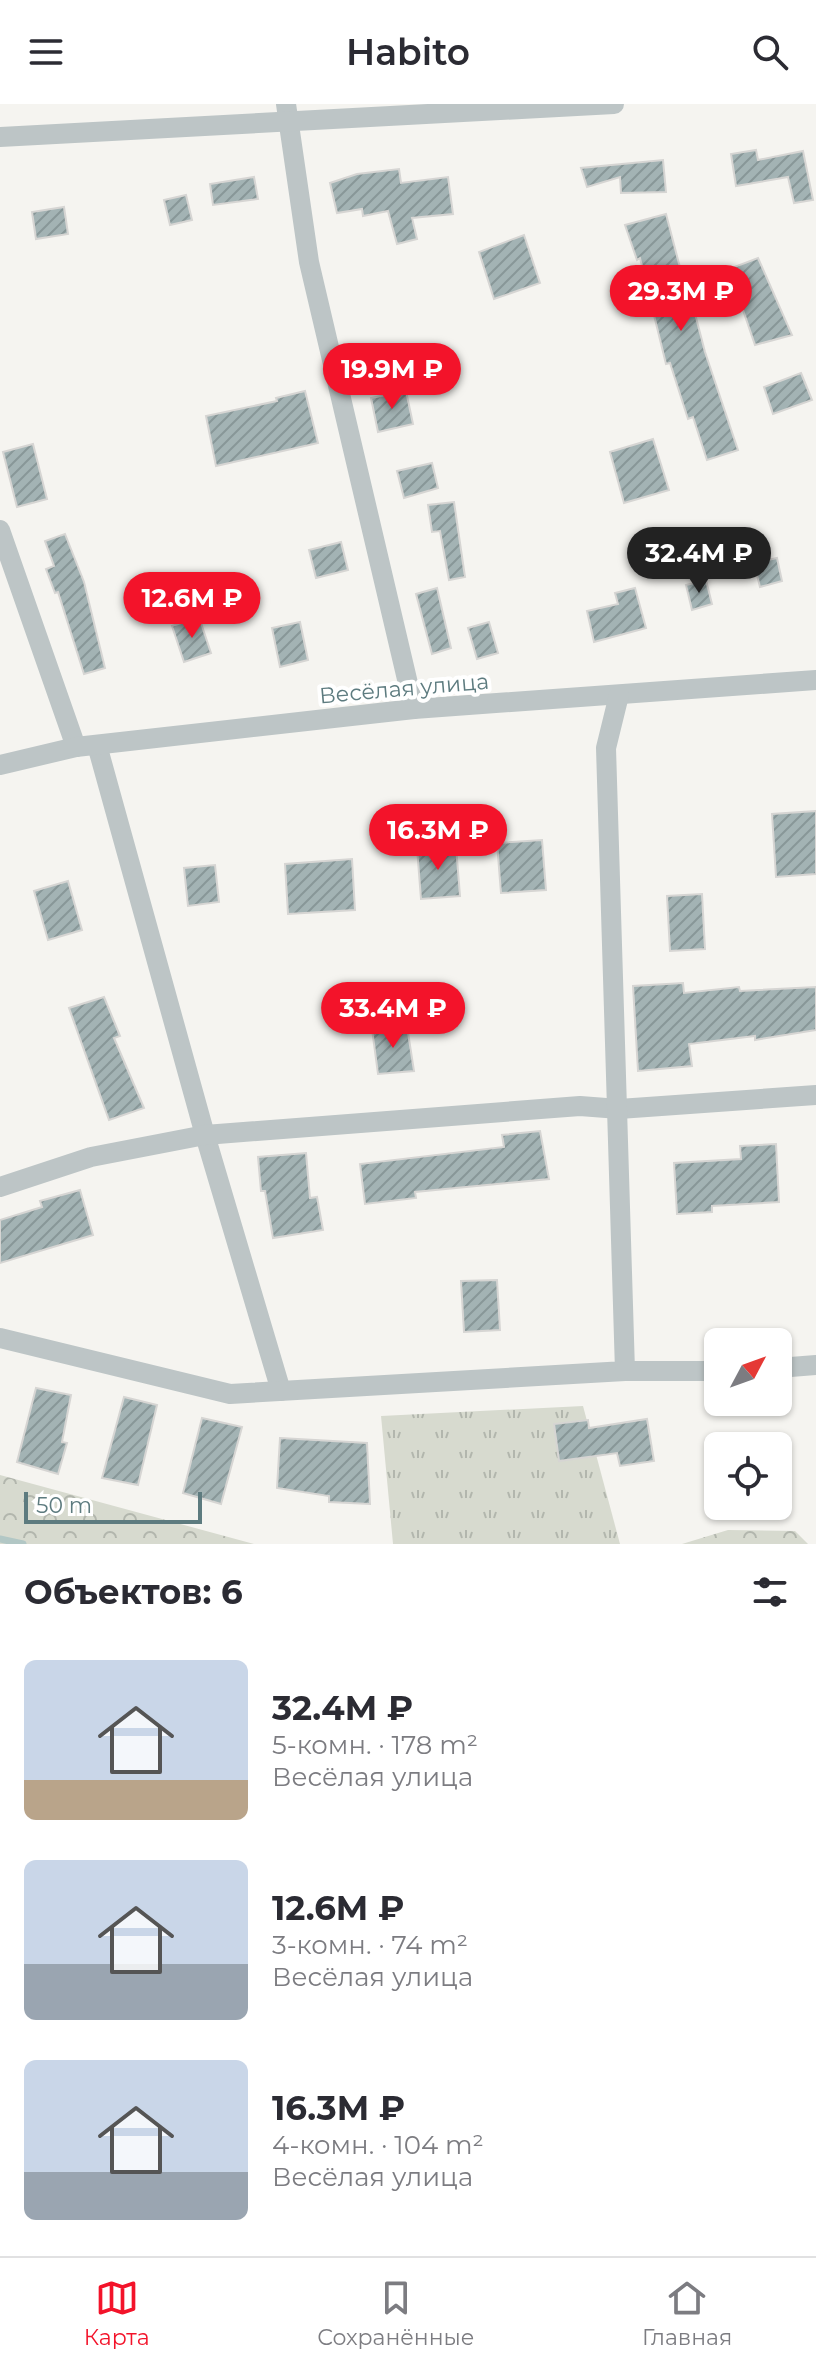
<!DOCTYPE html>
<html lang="ru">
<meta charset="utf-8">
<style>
body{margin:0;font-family:Montserrat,sans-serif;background:#f7f7f7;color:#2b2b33;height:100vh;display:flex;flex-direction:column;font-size:30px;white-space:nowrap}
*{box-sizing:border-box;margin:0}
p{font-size:26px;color:#7c7c81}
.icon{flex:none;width:44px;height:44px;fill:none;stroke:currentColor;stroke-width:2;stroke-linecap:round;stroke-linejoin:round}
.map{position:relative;height:1440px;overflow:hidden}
.details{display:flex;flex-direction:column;background:#fff;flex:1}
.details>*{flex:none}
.needle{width:52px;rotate:49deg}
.controls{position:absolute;left:704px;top:1224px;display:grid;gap:16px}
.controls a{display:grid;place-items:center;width:88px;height:88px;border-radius:12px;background:#fff;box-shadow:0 2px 6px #0004;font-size:40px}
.scale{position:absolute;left:24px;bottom:20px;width:178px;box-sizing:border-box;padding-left:8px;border:4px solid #5d7b7f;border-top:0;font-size:22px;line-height:28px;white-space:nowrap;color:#5d7b7f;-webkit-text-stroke:6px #fff;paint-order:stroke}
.price{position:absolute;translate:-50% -68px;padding:0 18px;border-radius:28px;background:#f3132a;color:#fff;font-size:26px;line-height:52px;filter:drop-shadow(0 2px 4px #0008)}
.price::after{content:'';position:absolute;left:50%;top:48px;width:24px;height:18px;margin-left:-12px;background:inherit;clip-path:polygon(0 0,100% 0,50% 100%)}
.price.active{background:#222;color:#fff}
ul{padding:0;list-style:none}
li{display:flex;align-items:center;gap:24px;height:200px;padding:0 24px}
li span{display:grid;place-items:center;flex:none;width:224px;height:160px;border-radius:12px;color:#555}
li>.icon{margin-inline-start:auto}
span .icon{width:96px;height:96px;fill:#fffc;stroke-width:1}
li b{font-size:34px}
h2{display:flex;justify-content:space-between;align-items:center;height:96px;padding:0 24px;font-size:34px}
header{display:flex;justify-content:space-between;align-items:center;height:104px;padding:0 24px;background:#fff;font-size:36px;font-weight:600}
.menu{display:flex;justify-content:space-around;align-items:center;height:112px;border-top:2px solid #e1e1e2;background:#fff;font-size:22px;color:#7c7c81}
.menu a{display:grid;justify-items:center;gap:4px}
.menu .active{color:#f3132a}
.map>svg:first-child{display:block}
.grass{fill:url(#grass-tufts)}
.forest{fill:url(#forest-crowns)}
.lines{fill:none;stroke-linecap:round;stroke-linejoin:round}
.stream{stroke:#b2c7c5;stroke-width:7}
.building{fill:url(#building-hatch);stroke:#d6d5d3;stroke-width:2}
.street{stroke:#bdc5c6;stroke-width:20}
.labels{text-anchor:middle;stroke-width:8;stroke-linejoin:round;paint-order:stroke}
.street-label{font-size:22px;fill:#5d7b7f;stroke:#fff}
</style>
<header><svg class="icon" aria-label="menu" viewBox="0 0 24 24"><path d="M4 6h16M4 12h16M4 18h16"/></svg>Habito<svg class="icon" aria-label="search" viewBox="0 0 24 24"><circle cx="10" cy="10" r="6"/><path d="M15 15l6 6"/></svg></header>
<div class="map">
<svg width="816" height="1440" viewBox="0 0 816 1440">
<defs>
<pattern id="grass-tufts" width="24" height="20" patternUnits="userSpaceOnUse" patternTransform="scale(2)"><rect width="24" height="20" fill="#d7dacf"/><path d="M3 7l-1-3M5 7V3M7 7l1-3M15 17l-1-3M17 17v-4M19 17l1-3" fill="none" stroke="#b2b6ad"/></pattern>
<pattern id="forest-crowns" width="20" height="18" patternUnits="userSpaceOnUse" patternTransform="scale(2)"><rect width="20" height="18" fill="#d7dacf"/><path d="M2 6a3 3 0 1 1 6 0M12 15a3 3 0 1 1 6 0" fill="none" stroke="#b2b6ad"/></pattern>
<pattern id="building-hatch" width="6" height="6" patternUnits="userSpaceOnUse" patternTransform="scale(2)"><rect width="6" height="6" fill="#a3b3b4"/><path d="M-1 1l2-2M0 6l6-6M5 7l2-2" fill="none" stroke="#889798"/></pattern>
</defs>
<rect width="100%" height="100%" fill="#f5f4f0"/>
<polygon class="grass" points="583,1302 620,1440 393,1440 381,1312"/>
<g class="forest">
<polygon points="0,1371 254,1440 0,1440"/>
<polygon points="728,1426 795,1427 808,1440 682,1440"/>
</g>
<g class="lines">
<polyline class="stream" points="0,1435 23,1440"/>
</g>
<g class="building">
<polygon points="756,46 758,56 803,47 813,96 794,99 788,73 736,82 731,50"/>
<polygon points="663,56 666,88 621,89 620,73 587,83 581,64"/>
<polygon points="399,65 401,79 448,73 453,110 412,114 417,135 397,140 388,107 363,112 362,105 337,109 330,79 357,70"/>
<polygon points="254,73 258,95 213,101 210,80"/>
<polygon points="186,91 192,116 170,121 164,96"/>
<polygon points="64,103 68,130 36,135 32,108"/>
<polygon points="666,110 683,175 688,174 696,201 693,202 705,248 738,346 707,356 693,313 688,315 670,259 666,260 640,154 637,156 625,121"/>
<polygon points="524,131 540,179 494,195 479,148"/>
<polygon points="758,154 792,231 755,241 729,165"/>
<polygon points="801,269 812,296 773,310 764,283"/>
<polygon points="305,287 318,339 216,362 206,312 277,297 276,294"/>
<polygon points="406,287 413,320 378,328 371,294"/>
<polygon points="653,335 669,386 624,399 610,348"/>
<polygon points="33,340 47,395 17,403 3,348"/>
<polygon points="432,359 438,384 404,394 397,367"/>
<polygon points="454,398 465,473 449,476 440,427 432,428 428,401"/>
<polygon points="65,430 84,478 105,564 84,570 58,488 55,489 46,465 54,462 45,437"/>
<polygon points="341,438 348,466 316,474 309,446"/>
<polygon points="777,454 782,477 760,483 754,459"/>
<polygon points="706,476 712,500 692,506 686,481"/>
<polygon points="437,484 451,544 432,550 416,490"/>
<polygon points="635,484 646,524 594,538 587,507 618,500 615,489"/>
<polygon points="199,513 211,549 184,558 172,522"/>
<polygon points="300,518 308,556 280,563 272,524"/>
<polygon points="489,518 498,549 477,555 468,524"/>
<polygon points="816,707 816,770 776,773 772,710"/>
<polygon points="542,736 546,786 501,789 497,739"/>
<polygon points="456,742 460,792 421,795 417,744"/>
<polygon points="352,755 355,806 288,810 285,760"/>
<polygon points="215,761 219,798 188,802 184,764"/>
<polygon points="68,777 82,826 48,836 34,787"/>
<polygon points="702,790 705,845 670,847 667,792"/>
<polygon points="683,879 684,889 739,883 740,887 816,883 816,926 755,936 755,932 689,940 692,962 638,967 633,882"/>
<polygon points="104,893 120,932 114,934 144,1004 109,1016 69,904"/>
<polygon points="407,922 414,967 378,970 372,925"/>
<polygon points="540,1027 549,1075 415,1088 416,1094 365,1100 360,1060 504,1043 502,1031"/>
<polygon points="776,1040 779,1098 712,1102 712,1108 677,1110 674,1059 741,1055 740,1042"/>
<polygon points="306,1049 310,1094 317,1093 323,1126 273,1134 265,1087 261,1087 258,1053"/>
<polygon points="80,1086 93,1131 0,1159 0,1116 42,1103 40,1097"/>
<polygon points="497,1176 500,1226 464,1228 461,1177"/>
<polygon points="36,1284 71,1291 62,1338 67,1339 58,1370 17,1358"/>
<polygon points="124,1293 157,1301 138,1381 102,1374"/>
<polygon points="202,1314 242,1323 221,1400 183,1389"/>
<polygon points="647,1315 654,1357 620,1362 617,1349 559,1357 554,1320 588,1316 589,1324"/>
<polygon points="280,1334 367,1339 370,1400 329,1398 329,1392 277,1384"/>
</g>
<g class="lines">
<g class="street">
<polyline points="286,0 309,158 414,605"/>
<polyline points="0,33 614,0"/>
<polyline points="0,426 76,643"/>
<polyline points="97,641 205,1031 281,1287"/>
<polyline points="0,661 76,643 414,605 816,576"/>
<polyline points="0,1083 91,1053 205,1031 580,1002 619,1005 816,991"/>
<polyline points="0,1234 230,1290 625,1267 606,644 619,591"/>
<polyline points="778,1264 816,1261"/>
<polyline points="625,1267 718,1267"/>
</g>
</g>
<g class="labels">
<g class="street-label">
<text transform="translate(404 584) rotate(-5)" y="8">Весёлая улица</text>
</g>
</g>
</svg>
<div class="controls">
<a><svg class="needle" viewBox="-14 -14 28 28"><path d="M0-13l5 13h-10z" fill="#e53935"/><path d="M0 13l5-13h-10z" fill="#7c7c81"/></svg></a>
<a><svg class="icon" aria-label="locate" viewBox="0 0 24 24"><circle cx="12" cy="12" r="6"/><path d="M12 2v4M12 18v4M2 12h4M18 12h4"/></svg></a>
</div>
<div class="scale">50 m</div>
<b class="price" style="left:681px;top:229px">29.3M ₽</b>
<b class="price" style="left:392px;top:307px">19.9M ₽</b>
<b class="price active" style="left:699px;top:491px">32.4M ₽</b>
<b class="price" style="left:192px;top:536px">12.6M ₽</b>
<b class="price" style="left:438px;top:768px">16.3M ₽</b>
<b class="price" style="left:393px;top:946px">33.4M ₽</b>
</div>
<section class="details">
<h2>Объектов: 6<svg class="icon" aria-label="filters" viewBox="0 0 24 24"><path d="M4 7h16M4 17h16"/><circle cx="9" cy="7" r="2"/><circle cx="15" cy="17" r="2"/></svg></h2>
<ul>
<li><span style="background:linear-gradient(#c9d6e8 75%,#b9a48a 0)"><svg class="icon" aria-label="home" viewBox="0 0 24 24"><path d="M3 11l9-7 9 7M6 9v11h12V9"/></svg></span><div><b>32.4M ₽</b><p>5-комн. · 178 m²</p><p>Весёлая улица</p></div></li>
<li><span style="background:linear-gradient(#c9d6e8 65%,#9aa5b1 0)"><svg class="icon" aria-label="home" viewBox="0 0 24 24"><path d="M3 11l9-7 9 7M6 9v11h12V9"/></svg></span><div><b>12.6M ₽</b><p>3-комн. · 74 m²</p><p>Весёлая улица</p></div></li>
<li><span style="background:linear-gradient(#c9d6e8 70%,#9aa5b1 0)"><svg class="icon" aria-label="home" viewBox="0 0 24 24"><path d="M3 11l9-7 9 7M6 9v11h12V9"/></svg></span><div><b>16.3M ₽</b><p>4-комн. · 104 m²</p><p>Весёлая улица</p></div></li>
</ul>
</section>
<nav class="menu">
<a class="active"><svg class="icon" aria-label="map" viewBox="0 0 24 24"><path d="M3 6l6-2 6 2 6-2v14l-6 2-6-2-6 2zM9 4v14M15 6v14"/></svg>Карта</a>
<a><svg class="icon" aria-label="saved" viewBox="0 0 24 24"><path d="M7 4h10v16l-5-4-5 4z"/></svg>Сохранённые</a>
<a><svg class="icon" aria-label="home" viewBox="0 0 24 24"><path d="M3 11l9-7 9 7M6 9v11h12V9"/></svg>Главная</a>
</nav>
